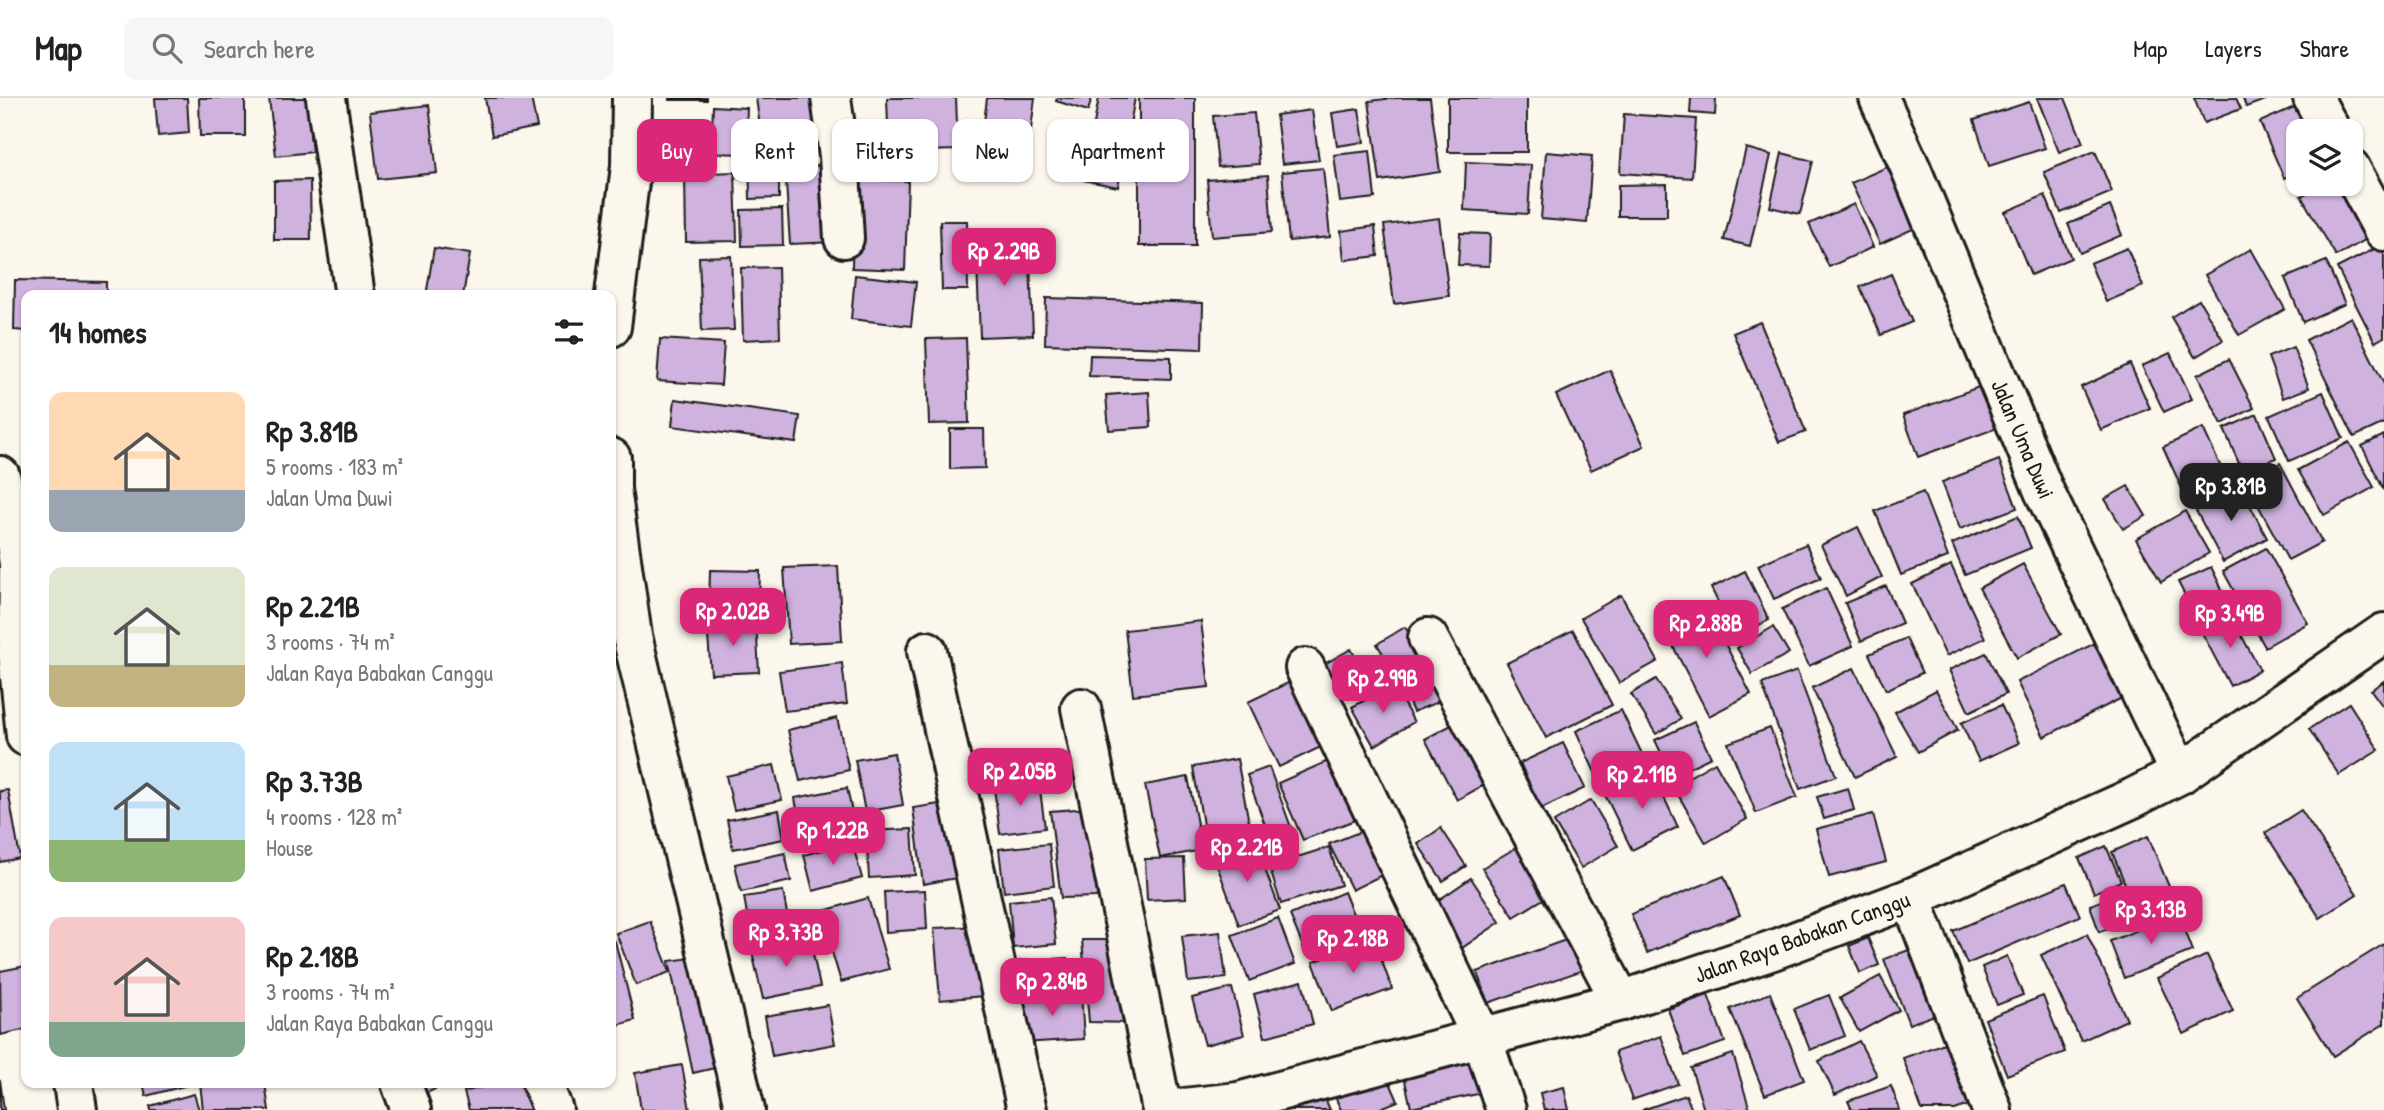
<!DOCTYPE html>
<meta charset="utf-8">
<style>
body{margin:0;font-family:"Patrick Hand",sans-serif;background:#f6f6f6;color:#222;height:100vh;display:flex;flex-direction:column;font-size:26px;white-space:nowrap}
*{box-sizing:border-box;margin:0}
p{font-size:23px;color:#767676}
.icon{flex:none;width:38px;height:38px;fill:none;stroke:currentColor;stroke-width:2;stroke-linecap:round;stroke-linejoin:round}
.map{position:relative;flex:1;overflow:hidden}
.panel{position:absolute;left:21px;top:192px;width:595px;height:798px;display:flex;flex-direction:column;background:#fff;border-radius:14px;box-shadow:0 2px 5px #0004}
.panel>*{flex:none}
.banner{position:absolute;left:637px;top:21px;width:665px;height:63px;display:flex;gap:14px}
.fabs{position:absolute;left:2286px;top:21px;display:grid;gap:14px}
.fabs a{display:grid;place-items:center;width:77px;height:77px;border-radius:14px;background:#fff;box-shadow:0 2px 5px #0004;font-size:35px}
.price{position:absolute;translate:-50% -60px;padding:0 16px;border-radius:14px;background:#db2777;color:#fff;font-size:23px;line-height:46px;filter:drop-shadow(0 2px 4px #0008)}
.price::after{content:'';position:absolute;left:50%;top:42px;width:21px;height:16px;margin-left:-10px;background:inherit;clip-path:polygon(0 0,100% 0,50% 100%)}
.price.on{background:#222;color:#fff}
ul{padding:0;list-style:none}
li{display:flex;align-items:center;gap:21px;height:175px;padding:0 28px}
li span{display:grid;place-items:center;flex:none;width:196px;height:140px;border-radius:14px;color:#555}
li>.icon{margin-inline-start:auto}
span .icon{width:84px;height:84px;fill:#fffc;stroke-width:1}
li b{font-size:30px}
h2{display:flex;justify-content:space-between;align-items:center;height:84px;padding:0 28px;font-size:30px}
.pill{padding:0 24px;border-radius:14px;background:#fff;box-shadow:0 2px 5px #0004;font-size:24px;line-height:63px}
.pill.on{background:#db2777;color:#fff}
header{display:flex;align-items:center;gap:42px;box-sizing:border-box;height:98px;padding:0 35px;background:#fff;border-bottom:2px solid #e0e0e0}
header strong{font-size:33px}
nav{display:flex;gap:38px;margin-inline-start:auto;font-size:24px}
.search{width:490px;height:63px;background:#f6f6f6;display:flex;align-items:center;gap:18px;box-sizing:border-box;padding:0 24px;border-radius:14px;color:#767676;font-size:26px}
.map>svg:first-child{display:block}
.building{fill:#d0b2df;stroke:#1c1c1c;stroke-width:2}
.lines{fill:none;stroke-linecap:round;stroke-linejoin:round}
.street-casing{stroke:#1c1c1c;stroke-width:44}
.secondary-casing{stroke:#1c1c1c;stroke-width:44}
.street{stroke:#fbf7ec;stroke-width:38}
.secondary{stroke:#fbf7ec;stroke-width:38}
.labels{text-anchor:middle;stroke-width:7;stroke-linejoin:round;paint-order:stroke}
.street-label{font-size:23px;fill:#1c1c1c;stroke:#fbf7ec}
</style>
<header>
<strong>Map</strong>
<div class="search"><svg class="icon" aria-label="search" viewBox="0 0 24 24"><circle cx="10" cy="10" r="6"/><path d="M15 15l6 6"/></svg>Search here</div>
<nav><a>Map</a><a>Layers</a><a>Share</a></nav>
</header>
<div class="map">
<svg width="2384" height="1012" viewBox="0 0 2384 1012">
<rect width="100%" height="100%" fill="#fbf7ec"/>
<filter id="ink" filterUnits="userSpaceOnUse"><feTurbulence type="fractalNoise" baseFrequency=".0143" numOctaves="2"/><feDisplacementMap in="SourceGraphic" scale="14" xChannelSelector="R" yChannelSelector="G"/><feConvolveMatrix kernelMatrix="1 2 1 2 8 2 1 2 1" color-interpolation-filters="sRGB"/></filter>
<g filter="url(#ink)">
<g class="building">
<polygon points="155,0 187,0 189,35 158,38"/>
<polygon points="199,0 245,0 245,38 200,38"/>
<polygon points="269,0 306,0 312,54 276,58"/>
<polygon points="485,0 531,0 537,29 492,38"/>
<rect x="669" y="0" width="38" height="2"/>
<polygon points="756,0 819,0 823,28 761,36"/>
<polygon points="887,0 956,0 958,52 889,54"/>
<polygon points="987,0 1035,0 1029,47 982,41"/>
<polygon points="1057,0 1092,0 1088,13 1056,3"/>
<polygon points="1099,0 1135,0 1118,89 1083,82"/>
<rect x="1139" y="0" width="56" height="148"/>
<polygon points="1394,0 1430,0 1440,74 1380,83 1369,3"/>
<rect x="1448" y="0" width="79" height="54"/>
<polygon points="1691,0 1716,0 1715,17 1690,15"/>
<polygon points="2037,0 2065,0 2083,45 2059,54"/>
<polygon points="2194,0 2236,0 2241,11 2204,25"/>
<polygon points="2243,0 2271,0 2246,9"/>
<polygon points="2308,3 2321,33 2298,33 2298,74 2284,80 2260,24"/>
<polygon points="2029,4 2045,50 1989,68 1974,22"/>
<polygon points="429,7 437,75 378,81 370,14"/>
<polygon points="713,8 747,10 745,56 711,55"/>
<polygon points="1359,11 1364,44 1337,48 1332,15"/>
<polygon points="1312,12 1319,62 1282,66 1276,17"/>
<polygon points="1254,15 1259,66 1218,69 1213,18"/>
<polygon points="1624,16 1696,21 1692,80 1620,75"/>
<polygon points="779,46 779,100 750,101 749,47"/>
<polygon points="1746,50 1771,57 1750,148 1724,142"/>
<polygon points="1370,53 1375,100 1340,104 1334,57"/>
<polygon points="2095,53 2112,94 2061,115 2044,74"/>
<polygon points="1546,54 1592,58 1587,125 1541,121"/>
<polygon points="1782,55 1813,63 1800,116 1770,109"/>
<polygon points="1466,64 1531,67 1528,116 1464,112"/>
<polygon points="1898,64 1926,125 1880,146 1851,85"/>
<polygon points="831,67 835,144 790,146 785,69"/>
<polygon points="1323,70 1330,139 1289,143 1282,74"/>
<polygon points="735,74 737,143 686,144 685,76"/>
<polygon points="1268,77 1272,134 1212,139 1207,82"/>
<polygon points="854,81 908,83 905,172 852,170"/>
<polygon points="310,82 311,142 274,142 274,83"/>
<polygon points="1667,86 1667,118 1618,118 1618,87"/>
<polygon points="2323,86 2350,86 2380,134 2336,158 2301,98"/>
<polygon points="2045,97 2071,160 2031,177 2005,114"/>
<polygon points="1854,106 1873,149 1829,169 1809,126"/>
<polygon points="2110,108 2122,137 2080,155 2068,126"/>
<polygon points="782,111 783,147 742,148 741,112"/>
<polygon points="1439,120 1449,198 1394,206 1384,127"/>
<polygon points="940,123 967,123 968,192 942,192"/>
<polygon points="1375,128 1378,158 1344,162 1341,133"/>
<polygon points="1460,135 1490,136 1489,168 1458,167"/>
<polygon points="1029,140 1033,237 980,239 976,142"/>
<polygon points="2384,146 2384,239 2375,244 2337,170"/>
<polygon points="434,150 470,156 463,198 426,198"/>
<polygon points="2127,150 2143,188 2106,204 2090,165"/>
<polygon points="2251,151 2285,211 2239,237 2205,177"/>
<polygon points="731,158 734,232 702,233 699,159"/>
<polygon points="2326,163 2345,206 2303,224 2285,180"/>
<polygon points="778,169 780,240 743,242 741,170"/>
<polygon points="1891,176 1912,224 1881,237 1860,189"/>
<polygon points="855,177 916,184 911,228 851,221"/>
<polygon points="15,182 106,184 106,198 26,198 26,233 14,232"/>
<polygon points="1046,200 1203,205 1202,251 1045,246"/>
<polygon points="2199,202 2223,242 2195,259 2171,219"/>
<polygon points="2351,219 2384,286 2384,325 2354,339 2306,242"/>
<polygon points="1760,224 1806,334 1779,344 1733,235"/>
<polygon points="966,240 969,325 929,326 926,241"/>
<polygon points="660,241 724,245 721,287 657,283"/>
<polygon points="2293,249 2309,290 2283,300 2268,259"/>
<polygon points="2170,255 2192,301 2164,314 2142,268"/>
<polygon points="1090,257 1171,259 1171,281 1089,278"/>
<polygon points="2229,261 2254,310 2222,326 2197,277"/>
<polygon points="2130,266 2150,310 2101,332 2081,289"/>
<polygon points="1610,272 1644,348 1591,372 1556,297"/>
<polygon points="1984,287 2000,329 1918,359 1903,317"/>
<polygon points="1149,294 1151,329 1109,332 1106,297"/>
<polygon points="2323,294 2343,340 2289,363 2269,318"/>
<polygon points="675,301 800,318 796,345 672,328"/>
<polygon points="2257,316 2276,360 2243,375 2224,331"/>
<polygon points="2203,330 2228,385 2188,404 2163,349"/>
<polygon points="950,331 984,331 985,370 950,371"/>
<polygon points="2384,337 2384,392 2362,348"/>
<polygon points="2349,344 2374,389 2324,417 2298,372"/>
<polygon points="1999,362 2017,410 1960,431 1942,384"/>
<polygon points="2280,365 2322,444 2288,462 2245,383"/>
<polygon points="2239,386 2267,440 2223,464 2194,409"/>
<polygon points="2128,388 2146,418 2123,431 2105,401"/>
<polygon points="1923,394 1948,459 1901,477 1875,413"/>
<polygon points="2185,413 2209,455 2161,484 2136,441"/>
<polygon points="2018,418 2031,450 1965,477 1952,446"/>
<polygon points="1858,429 1882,479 1846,498 1821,447"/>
<polygon points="1806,446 1821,480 1774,501 1758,467"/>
<polygon points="2266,450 2308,525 2265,549 2223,473"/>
<polygon points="2023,466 2061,536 2017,560 1979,490"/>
<polygon points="1951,467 1985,540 1946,558 1912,486"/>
<polygon points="838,468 842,543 789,546 784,470"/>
<polygon points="2211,469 2228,503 2196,519 2178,484"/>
<polygon points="710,472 760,473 759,512 709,511"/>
<polygon points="1745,473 1769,522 1735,539 1711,490"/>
<polygon points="1886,488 1902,525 1861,543 1845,505"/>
<polygon points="1826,490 1853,548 1809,568 1782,511"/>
<polygon points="1621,497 1658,563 1619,585 1581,520"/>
<polygon points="1704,505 1751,596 1709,618 1662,527"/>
<polygon points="2230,516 2260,572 2230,588 2200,531"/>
<polygon points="756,523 759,574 711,576 707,526"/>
<polygon points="1201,523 1209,589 1133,597 1125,532"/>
<polygon points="1405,529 1429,567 1400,584 1377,546"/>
<polygon points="1773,529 1789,555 1752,576 1737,550"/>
<polygon points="1573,532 1612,607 1546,640 1507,565"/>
<polygon points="1906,540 1922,575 1886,592 1869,556"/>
<polygon points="2103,541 2130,596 2044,639 2017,584"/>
<polygon points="1351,551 1370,585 1341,600 1323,567"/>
<polygon points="1986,555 2006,596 1969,614 1949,572"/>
<polygon points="842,565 847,606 785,613 779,573"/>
<polygon points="1438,569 1450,599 1413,614 1400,584"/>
<polygon points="1854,570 1897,659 1855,679 1812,590"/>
<polygon points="1797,573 1836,678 1800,691 1762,586"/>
<polygon points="1656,581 1681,621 1656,636 1631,596"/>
<polygon points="1294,582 1325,647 1279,669 1248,604"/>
<polygon points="2384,583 2384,610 2371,592"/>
<polygon points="1393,587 1414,624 1374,648 1352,609"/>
<polygon points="1936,592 1958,632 1918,654 1895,614"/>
<polygon points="2349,605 2379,652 2339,677 2309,631"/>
<polygon points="2001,607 2019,645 1979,663 1961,625"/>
<polygon points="1621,612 1644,660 1598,681 1576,633"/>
<polygon points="837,620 849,672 800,683 788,632"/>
<polygon points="1694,624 1711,659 1672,678 1655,642"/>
<polygon points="1453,626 1486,686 1457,702 1425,641"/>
<polygon points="1770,630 1797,699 1756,715 1728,645"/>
<polygon points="1563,645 1585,690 1541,711 1520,665"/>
<polygon points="894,655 903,707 865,714 855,662"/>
<polygon points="1337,659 1363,719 1303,742 1278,685"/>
<polygon points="1237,661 1250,730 1205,738 1193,669"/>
<polygon points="1715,664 1747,721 1706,745 1673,688"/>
<polygon points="774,667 782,702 734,712 726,678"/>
<polygon points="1269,669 1296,743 1274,752 1247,677"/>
<polygon points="1652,674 1678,729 1632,752 1605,697"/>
<polygon points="1188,679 1202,752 1160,760 1145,687"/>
<polygon points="1039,684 1045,730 1000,736 994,690"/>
<polygon points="847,690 855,729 802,739 795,700"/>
<polygon points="1848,690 1854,712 1824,721 1817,699"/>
<polygon points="8,692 20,760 0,764 0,693"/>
<polygon points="1591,702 1618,748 1581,770 1554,724"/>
<polygon points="953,704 968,778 923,786 913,710"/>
<polygon points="1090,710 1097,799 1061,800 1050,713"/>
<polygon points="779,712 784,741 733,751 727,722"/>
<polygon points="2301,712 2357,796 2320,820 2265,735"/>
<polygon points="1873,716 1886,764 1829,779 1816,731"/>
<polygon points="1372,729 1390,773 1352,792 1329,746"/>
<polygon points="1441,730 1466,768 1443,783 1418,746"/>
<polygon points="912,731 915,777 869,780 866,733"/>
<polygon points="2148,738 2177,808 2141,823 2139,818 2099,834 2090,807 2128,793 2112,754"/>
<polygon points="1527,743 1558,792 1514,819 1482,770"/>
<polygon points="852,744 862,780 813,793 804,757"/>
<polygon points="1255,744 1280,812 1239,827 1214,759"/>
<polygon points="1049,746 1054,788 1004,794 999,751"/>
<polygon points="2106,748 2121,783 2094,795 2079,760"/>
<polygon points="1329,749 1341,787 1281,806 1269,768"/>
<polygon points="785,755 791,783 741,794 735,766"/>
<polygon points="1184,760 1186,800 1147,802 1145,761"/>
<polygon points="1724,778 1740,817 1647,855 1631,816"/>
<polygon points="1471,780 1500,824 1462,850 1433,806"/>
<polygon points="2066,785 2080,818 1967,866 1953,833"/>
<polygon points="925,792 927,831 886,834 884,794"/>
<polygon points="783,793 790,833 751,839 744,799"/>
<polygon points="1344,794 1360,833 1306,856 1290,817"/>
<polygon points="1051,799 1056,846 1013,850 1009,803"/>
<polygon points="868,800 889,871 841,884 820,814"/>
<polygon points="2178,816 2192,853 2124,880 2110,843"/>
<polygon points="1278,820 1295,866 1249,883 1232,837"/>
<polygon points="650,823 670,874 636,887 616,835"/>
<polygon points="981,828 994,897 940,902 934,830"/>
<polygon points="1220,834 1226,880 1188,884 1182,838"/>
<polygon points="2087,836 2127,922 2081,943 2041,857"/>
<polygon points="1574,839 1586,871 1488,905 1477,874"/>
<polygon points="1868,840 1879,867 1860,875 1849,848"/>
<polygon points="810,841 820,889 763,901 752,854"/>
<polygon points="1374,841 1392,891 1332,913 1313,864"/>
<polygon points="1082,842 1121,842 1131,925 1089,924"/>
<polygon points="615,843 635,922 611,929 611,844"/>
<polygon points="2384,846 2384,926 2333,958 2297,900"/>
<polygon points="1917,849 1941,915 1909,926 1884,861"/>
<polygon points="2207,857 2233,913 2184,936 2157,880"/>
<polygon points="705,858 732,966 693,975 669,863"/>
<polygon points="2007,858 2023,897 1997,907 1982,869"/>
<polygon points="1067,860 1069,886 1022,889 1020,863"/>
<polygon points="26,868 26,931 1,937 0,873"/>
<polygon points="1880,878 1899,912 1859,934 1840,900"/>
<polygon points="1302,883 1313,926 1265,939 1254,896"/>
<polygon points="1232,890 1244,937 1205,947 1192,900"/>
<polygon points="1081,895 1084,941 1023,945 1020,898"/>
<polygon points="1770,895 1804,982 1765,997 1730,911"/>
<polygon points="1708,897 1725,944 1685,958 1668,911"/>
<polygon points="1829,897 1845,938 1810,952 1794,911"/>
<polygon points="2043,898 2065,954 2007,977 1985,921"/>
<polygon points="828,907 835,946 772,958 765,918"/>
<polygon points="1661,938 1678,986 1632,1002 1615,954"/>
<polygon points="1859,943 1877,977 1835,997 1819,963"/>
<polygon points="1947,944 1969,1007 1955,1012 1922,1012 1903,960"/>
<polygon points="1733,956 1750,1012 1704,1012 1691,970"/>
<polygon points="1485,961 1492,993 1411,1010 1404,978"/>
<polygon points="682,967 690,1012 641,1012 635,975"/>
<polygon points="1385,973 1398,1003 1376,1012 1341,1012 1333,994"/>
<polygon points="0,982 4,1012 0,1012"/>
<polygon points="143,985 192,985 192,986 146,998"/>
<polygon points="200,985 265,985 269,1012 203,1012"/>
<polygon points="420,985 447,985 425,996"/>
<polygon points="496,985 533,985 540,1012 469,1012 464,994"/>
<polygon points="1891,988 1900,1012 1852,1012 1848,1003"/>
<polygon points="1564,989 1569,1012 1544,1012 1540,995"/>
<polygon points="194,996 199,1012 151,1012 150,1008"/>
<polygon points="1686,997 1692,1012 1642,1012"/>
<polygon points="1324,998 1330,1012 1289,1012"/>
</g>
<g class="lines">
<defs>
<g id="street">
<polyline points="326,0 355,198"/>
<polyline points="831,0 839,58 844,140"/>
<polyline points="1879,0 1911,71 2044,393 2180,676"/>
<polyline points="2313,0 2331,33"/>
<polyline points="2350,70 2384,133"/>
<polyline points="611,229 631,68 632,0"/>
<polyline points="611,360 611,391 632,538 745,1012"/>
<polyline points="0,378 12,418 19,466 18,558 26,638"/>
<polyline points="1428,540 1621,903"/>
<polyline points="927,553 1027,1012"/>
<polyline points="1305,570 1482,940 1506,1012"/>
<polyline points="1081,610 1162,1012"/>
<polyline points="1911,800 1992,1012"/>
<polyline points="73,985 77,1012"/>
<polyline points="401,985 411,1012"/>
<polyline points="542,985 553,1012"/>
</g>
<polyline id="secondary" points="1166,1012 1238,1004 1621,903 1773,852 1911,800 2133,700 2180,676 2384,535"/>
</defs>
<use href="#street" class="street-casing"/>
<use href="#secondary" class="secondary-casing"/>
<use href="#street" class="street"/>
<use href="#secondary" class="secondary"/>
</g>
</g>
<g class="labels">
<g class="street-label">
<text transform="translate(2023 341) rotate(67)" y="8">Jalan Uma Duwi</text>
<text transform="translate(1802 839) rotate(-20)" y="8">Jalan Raya Babakan Canggu</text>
</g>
</g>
</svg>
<div class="fabs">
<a><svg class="icon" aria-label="layers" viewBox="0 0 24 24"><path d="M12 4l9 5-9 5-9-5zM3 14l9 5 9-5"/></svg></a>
</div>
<b class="price" style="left:1004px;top:190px">Rp 2.29B</b>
<b class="price on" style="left:2231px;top:425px">Rp 3.81B</b>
<b class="price" style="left:733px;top:550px">Rp 2.02B</b>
<b class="price" style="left:2230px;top:552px">Rp 3.49B</b>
<b class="price" style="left:1706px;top:562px">Rp 2.88B</b>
<b class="price" style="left:1383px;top:617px">Rp 2.99B</b>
<b class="price" style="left:1020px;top:710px">Rp 2.05B</b>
<b class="price" style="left:1642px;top:713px">Rp 2.11B</b>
<b class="price" style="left:833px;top:769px">Rp 1.22B</b>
<b class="price" style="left:1247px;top:786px">Rp 2.21B</b>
<b class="price" style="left:2151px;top:848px">Rp 3.13B</b>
<b class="price" style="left:786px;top:871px">Rp 3.73B</b>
<b class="price" style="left:1353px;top:877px">Rp 2.18B</b>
<b class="price" style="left:1052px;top:920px">Rp 2.84B</b>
<div class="banner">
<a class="pill on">Buy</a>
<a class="pill">Rent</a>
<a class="pill">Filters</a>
<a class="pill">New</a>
<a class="pill">Apartment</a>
</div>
<section class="panel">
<h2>14 homes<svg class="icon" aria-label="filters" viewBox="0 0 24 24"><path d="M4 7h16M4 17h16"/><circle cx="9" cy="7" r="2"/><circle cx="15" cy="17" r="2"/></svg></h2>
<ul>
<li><span style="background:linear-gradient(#ffd9b3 70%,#9aa5b1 0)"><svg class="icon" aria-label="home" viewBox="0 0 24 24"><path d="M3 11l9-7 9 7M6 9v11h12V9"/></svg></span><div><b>Rp 3.81B</b><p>5 rooms · 183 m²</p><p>Jalan Uma Duwi</p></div></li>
<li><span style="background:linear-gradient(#dfe7d0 70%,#c2b280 0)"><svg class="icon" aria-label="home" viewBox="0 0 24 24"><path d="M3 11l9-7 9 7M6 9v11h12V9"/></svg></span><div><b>Rp 2.21B</b><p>3 rooms · 74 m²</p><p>Jalan Raya Babakan Canggu</p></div></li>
<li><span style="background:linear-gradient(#bfe0f5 70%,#8fb573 0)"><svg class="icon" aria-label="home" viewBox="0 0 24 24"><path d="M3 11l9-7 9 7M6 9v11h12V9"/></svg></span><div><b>Rp 3.73B</b><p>4 rooms · 128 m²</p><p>House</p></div></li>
<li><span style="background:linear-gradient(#f6c9c9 75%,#7fa58c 0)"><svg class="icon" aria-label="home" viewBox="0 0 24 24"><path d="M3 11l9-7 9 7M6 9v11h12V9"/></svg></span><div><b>Rp 2.18B</b><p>3 rooms · 74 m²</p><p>Jalan Raya Babakan Canggu</p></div></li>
</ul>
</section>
</div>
